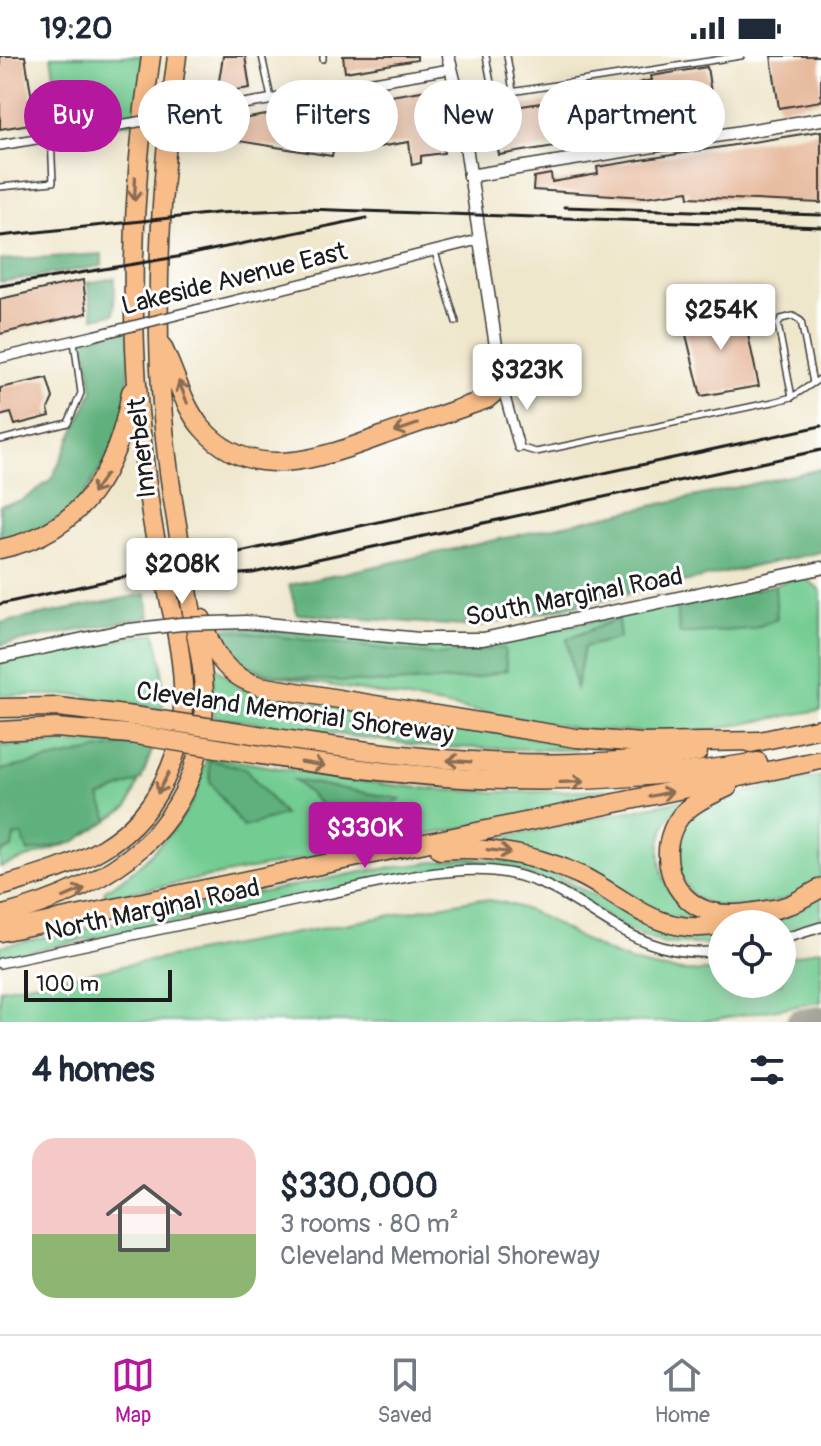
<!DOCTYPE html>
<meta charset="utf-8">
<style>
body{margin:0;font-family:Pangolin,sans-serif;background:#f6f6f7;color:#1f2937;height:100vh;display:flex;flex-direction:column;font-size:30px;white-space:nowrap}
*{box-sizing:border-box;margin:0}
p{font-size:26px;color:#747a83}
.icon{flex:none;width:44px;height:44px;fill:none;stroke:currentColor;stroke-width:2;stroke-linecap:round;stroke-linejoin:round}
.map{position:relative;height:966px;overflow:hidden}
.details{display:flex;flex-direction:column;background:#fff;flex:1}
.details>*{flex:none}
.top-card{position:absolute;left:24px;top:24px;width:774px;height:72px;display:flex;gap:16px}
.fabs{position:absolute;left:708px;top:854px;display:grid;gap:16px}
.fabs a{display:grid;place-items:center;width:88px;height:88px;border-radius:50%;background:#fff;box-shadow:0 4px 20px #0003;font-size:40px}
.scale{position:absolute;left:24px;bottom:20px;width:148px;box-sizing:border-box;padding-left:8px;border:4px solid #1c1c1c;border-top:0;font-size:22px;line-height:28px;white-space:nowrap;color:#1c1c1c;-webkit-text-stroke:6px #fff;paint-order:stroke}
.price{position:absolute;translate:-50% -68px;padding:0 18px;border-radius:8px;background:#fff;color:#222;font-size:26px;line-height:52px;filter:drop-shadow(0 2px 4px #0008)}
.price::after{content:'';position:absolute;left:50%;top:48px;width:24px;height:18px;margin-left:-12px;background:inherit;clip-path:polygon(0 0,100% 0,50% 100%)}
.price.on{background:#b5179e;color:#fff}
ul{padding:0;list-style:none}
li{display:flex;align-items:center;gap:24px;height:200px;padding:0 32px}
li+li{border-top:2px solid #e0e1e3}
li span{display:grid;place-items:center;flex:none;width:224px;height:160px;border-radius:24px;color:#555}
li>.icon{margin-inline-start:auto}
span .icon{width:96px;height:96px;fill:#fffc;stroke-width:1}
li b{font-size:34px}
h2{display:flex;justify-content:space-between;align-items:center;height:96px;padding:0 32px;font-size:34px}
.tag{padding:0 28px;border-radius:36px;background:#fff;box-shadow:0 4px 20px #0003;font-size:28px;line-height:72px}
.tag.on{background:#b5179e;color:#fff}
.status{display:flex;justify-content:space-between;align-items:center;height:56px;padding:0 40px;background:#fff;direction:ltr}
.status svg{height:22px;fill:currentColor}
.menu{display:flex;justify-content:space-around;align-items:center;height:112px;border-top:2px solid #e0e1e3;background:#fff;font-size:22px;color:#747a83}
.menu a{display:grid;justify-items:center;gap:4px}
.menu .on{color:#b5179e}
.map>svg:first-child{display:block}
.green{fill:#73cc92;stroke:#487457;stroke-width:2}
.forest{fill:#5eb07c;stroke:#3d664c;stroke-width:2}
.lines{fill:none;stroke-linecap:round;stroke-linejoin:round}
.taxiway{stroke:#868274;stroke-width:26}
.building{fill:#e5b596}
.service-casing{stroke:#3c3a36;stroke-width:8}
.minor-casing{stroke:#3c3a36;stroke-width:12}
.tertiary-casing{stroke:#3c3a36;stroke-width:15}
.motorway-casing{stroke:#3c3a36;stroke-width:21}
.service{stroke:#fff;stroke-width:5}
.minor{stroke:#fff;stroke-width:9}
.tertiary{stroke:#fff;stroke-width:12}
.motorway{stroke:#f8bd89;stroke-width:18}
.rail{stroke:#1c1c1c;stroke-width:3}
.minor-bridge-casing{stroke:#3c3a36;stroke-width:12;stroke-linecap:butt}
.tertiary-bridge-casing{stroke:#3c3a36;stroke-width:15;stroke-linecap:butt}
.motorway-bridge-casing{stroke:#3c3a36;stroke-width:21;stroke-linecap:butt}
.minor-bridge{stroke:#fff;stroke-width:9}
.tertiary-bridge{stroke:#fff;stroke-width:12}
.motorway-bridge{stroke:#f8bd89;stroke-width:18}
.oneway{stroke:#8a6c52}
.labels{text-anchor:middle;stroke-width:6;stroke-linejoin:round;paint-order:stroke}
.street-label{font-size:26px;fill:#1c1c1c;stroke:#fff}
</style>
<div class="status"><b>19:20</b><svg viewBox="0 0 49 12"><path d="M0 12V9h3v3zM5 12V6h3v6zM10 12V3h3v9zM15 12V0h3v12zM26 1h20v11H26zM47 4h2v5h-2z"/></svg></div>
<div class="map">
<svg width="821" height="966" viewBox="0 0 821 966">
<rect width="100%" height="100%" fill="#fff"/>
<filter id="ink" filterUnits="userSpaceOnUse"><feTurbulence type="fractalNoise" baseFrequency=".0125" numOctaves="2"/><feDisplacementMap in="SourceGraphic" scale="16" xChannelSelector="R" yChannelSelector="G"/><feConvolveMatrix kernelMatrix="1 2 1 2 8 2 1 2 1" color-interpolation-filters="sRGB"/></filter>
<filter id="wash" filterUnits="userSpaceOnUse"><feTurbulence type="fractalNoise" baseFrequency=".006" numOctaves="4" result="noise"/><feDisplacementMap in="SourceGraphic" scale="32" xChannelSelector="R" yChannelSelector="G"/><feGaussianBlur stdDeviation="1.8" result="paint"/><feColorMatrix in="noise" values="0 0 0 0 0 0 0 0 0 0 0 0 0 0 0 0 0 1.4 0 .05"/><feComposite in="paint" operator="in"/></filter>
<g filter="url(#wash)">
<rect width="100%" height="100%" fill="#efe7cc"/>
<g class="green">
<polygon points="51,0 151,0 142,65 64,78"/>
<polygon points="797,521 808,524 821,535 821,654 691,677 585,674 249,615 218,590 215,573 233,571 445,590 476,589 775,529"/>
<polygon points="155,577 162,608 163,653 80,639 0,639 0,607"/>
<polygon points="213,609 237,630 254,637 575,689 576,694 431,691 214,661"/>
<polygon points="130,686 154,690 128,751 74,786 0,811 0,690"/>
<path d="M207,700c85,14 170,31 256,35 59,3 118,0 177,-4l-1,7 -533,103 -2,-6c33,-19 68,-55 87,-88 8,-14 12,-32 16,-47z"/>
<path d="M821,720v107c-34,19 -86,35 -123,16 -5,-2 -8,-9 -11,-13 -19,-26 -13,-62 16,-78 31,-17 83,-23 118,-32z"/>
<path d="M686,743c-6,7 -16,15 -20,24 -13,31 -5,72 25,90 6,4 16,6 23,10l-58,-9 -165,-70v-4z"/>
<polygon points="465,802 511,806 553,818 666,877 722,876 722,888 663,888 625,873 562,832 507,812 469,808 0,901 0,890 366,815"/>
<polygon points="821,840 821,866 816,869 782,878 782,868 760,868 779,864"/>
<path d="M477,843c49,3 73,23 114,45 40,22 85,31 131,26v14h60v-25l39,-10v53l-122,20h-699v-33z"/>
</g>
<g class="forest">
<polygon points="102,198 102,210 0,226 0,204"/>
<polygon points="115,222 114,258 94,262 87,227"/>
<polygon points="132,270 125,371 75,456 0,493 0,449 21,445 51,424 93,335 84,282"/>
<polygon points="821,413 821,496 476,571 297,558 289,529"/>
<polygon points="775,529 777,563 752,573 680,578 676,550"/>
<polygon points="146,538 150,561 0,589 0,567"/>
<polygon points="618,563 620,582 584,591 576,634 567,583"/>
<polygon points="224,574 437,599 504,592 507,614 472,623 392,627 335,625 272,619 235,604"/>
<polygon points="127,688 153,692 141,724 100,741 109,764 74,786 28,796 22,779 14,780 12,792 0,797 0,714"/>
<polygon points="209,704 245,712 284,759 243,771 210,726"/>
<polygon points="294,724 401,743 352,776"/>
</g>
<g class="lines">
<polyline class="taxiway" points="799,966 821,963"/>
</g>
<g id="blocks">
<g class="building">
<polygon points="0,0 25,0 36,67 0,73"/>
<polygon points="223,0 245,0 250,32 217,37"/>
<polygon points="343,0 417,0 417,4 345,16"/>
<polygon points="771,0 821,0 821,45 779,52"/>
<polygon points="707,11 714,56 658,65 660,73 499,99 492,55 638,31 638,27 652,24 651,20"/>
<polygon points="434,33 444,97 421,100 421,107 412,109 409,86 347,96 340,57 332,100 214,81 212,68 358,44 361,60 380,57 378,42"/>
<polygon points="821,75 821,147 689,141 688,135 645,141 533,134 534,121 551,118 552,126 598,118 597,111"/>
<polygon points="83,224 87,257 0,278 0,243"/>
<polygon points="742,251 759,330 701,340 682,262"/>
<polygon points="47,322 53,342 48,353 50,360 15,369 11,357 0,360 0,332"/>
</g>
</g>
</g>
<g filter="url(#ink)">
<use href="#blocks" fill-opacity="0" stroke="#3c3a36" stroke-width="2"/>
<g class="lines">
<defs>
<g id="service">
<polyline points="262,0 271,42"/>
<polyline points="323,0 323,3"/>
<polyline points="486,0 493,38"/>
<polyline points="507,0 513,35"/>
<polyline points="460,44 741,0"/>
<polyline points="0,131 53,126 51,81"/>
<polyline points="435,196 456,266"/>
<polyline points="792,341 778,269 781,263 793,260 801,265 813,327"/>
<polyline points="0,384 68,367 81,337 74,285"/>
<polyline points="519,391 536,396 773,346 792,341 821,322"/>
</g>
<g id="minor">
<polyline points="191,57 450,13"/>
<polyline points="0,89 120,69"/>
<polyline points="196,254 478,184"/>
<polyline points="0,302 97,279"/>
<polyline points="502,330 519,391"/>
<polyline points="782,883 821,871"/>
<path d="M0,907c103,-22 205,-43 308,-65 56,-11 129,-32 185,-27 91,8 126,93 229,80"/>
</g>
<g id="tertiary">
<polyline points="448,0 459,44 502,330"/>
<polyline points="469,120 821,63"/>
<polyline points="246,566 419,583 483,583 821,512"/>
<polyline points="0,601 121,575"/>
</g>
<g id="motorway">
<path d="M162,290c13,26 21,60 40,82 50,58 122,29 182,7 34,-12 69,-24 103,-36l15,-13"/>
<path d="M0,493c84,-17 118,-80 131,-157"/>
<path d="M202,563c10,33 23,57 58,67l316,52 66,5 118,-2"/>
<polyline points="0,652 58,651 133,660"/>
<polyline points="0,675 55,672 130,678"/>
<path d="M240,676c151,25 305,45 458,20"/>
<polyline points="751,687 821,672"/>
<path d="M236,695c186,31 335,42 522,11"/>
<path d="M728,731c-16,8 -36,15 -48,30 -25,33 -10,85 32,95 20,5 42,0 62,-3"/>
<path d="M440,794c49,-4 96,5 140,25 52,26 77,62 142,50"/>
<path d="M0,831c75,-22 138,-39 170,-119 31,-74 0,-157 -15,-231 -8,-41 -12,-84 -16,-126 -10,-119 -6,-237 12,-355"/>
<polyline points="763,857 792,848 821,832"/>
<path d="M0,860c110,-29 201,-85 204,-212 1,-34 -8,-68 -14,-102 -10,-61 -22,-122 -27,-185 -10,-119 -2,-242 14,-361"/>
<polyline points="0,876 821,704"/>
</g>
</defs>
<use href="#service" class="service-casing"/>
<use href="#minor" class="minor-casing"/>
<use href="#tertiary" class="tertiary-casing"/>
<use href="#motorway" class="motorway-casing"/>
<use href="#service" class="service"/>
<use href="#minor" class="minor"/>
<use href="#tertiary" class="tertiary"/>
<use href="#motorway" class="motorway"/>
<g class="rail">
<polyline points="564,151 821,159"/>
<polyline points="0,180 217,157 306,153 821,171"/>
<polyline points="0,230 177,201 367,162"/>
<polyline points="150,525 253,517 821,394"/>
<polyline points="0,548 821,370"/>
</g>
<defs>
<g id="minor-bridge">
<polyline points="120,69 191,57"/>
<polyline points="97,279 196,254"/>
</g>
<polyline id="tertiary-bridge" points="121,575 181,568 246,566"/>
<g id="motorway-bridge">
<polyline points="133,660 240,676"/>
<polyline points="130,678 236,695"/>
</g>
</defs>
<use href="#minor-bridge" class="minor-bridge-casing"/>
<use href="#tertiary-bridge" class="tertiary-bridge-casing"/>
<use href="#motorway-bridge" class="motorway-bridge-casing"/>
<use href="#minor-bridge" class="minor-bridge"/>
<use href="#tertiary-bridge" class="tertiary-bridge"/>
<use href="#motorway-bridge" class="motorway-bridge"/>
</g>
<defs><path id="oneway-shaft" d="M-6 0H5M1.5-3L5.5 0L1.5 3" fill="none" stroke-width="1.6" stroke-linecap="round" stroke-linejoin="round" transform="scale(2)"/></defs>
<g class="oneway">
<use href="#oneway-shaft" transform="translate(135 133) rotate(92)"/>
<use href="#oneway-shaft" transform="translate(183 336) rotate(-111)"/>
<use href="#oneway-shaft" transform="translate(406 372) rotate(161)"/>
<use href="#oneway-shaft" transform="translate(99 428) rotate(125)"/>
<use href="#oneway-shaft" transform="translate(459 705) rotate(-176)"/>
<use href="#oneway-shaft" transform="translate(313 708) rotate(9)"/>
<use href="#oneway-shaft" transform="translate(572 726) rotate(-2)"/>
<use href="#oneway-shaft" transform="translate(163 727) rotate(118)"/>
<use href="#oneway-shaft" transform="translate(661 738) rotate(-12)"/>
<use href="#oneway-shaft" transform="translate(499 795) rotate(7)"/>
<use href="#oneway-shaft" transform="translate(74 837) rotate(-23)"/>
</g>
</g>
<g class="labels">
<g class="street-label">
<text transform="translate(234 222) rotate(-14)" y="9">Lakeside Avenue East</text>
<text transform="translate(141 392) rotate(-96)" y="9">Innerbelt</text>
<text transform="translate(574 540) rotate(-11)" y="9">South Marginal Road</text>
<text transform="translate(295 656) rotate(8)" y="9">Cleveland Memorial Shoreway</text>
<text transform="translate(152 853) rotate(-12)" y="9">North Marginal Road</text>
</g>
</g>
</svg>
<div class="fabs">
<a><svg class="icon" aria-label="locate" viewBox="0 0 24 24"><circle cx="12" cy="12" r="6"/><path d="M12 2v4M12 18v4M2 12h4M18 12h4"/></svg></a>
</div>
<div class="scale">100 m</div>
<b class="price" style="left:721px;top:296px">$254K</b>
<b class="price" style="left:527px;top:356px">$323K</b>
<b class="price" style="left:182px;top:550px">$208K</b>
<b class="price on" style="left:365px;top:814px">$330K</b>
<div class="top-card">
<a class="tag on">Buy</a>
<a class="tag">Rent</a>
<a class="tag">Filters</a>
<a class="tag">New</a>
<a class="tag">Apartment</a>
</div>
</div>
<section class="details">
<h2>4 homes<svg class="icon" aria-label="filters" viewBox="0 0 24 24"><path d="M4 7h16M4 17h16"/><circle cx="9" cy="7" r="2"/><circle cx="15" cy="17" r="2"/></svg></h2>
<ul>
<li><span style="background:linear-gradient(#f6c9c9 60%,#8fb573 0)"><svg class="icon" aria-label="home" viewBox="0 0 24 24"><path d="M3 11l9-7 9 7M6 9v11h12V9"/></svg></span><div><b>$330,000</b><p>3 rooms · 80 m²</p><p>Cleveland Memorial Shoreway</p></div></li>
</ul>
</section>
<nav class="menu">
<a class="on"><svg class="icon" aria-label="map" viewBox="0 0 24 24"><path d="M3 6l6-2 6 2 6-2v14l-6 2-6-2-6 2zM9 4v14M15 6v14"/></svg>Map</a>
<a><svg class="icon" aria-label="saved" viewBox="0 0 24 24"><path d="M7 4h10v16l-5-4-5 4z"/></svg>Saved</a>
<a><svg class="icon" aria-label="home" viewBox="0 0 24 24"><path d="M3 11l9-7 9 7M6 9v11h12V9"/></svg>Home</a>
</nav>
